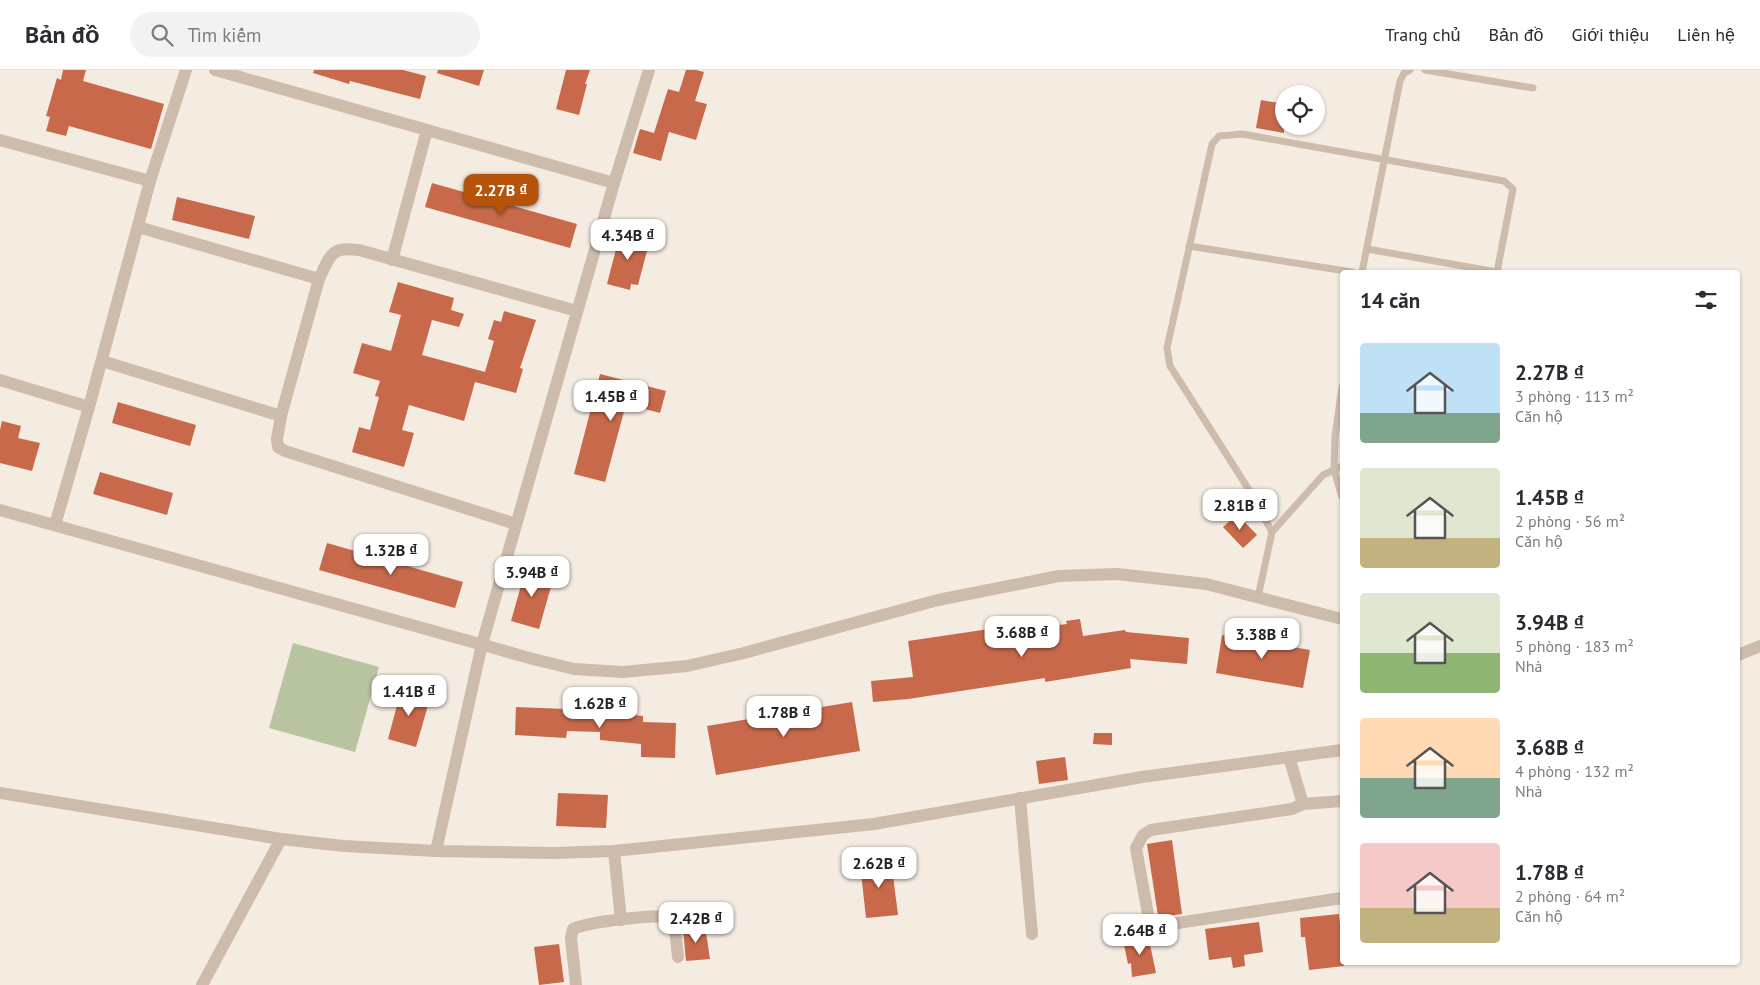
<!DOCTYPE html>
<html lang="vi">
<meta charset="utf-8">
<style>
body{margin:0;font-family:"PT Sans",sans-serif;background:#f2f2f3;color:#2b2b33;height:100vh;display:flex;flex-direction:column;font-size:19px;white-space:nowrap}
*{box-sizing:border-box;margin:0}
p{font-size:16px;color:#7c7c81}
.icon{flex:none;width:28px;height:28px;fill:none;stroke:currentColor;stroke-width:2;stroke-linecap:round;stroke-linejoin:round}
.map{position:relative;flex:1;overflow:hidden}
.details{position:absolute;left:1340px;top:200px;width:400px;height:695px;display:flex;flex-direction:column;background:#fff;border-radius:5px;box-shadow:0 1px 4px #0004}
.details>*{flex:none}
.controls{position:absolute;left:1275px;top:15px;display:grid;gap:10px}
.controls a{display:grid;place-items:center;width:50px;height:50px;border-radius:50%;background:#fff;box-shadow:0 1px 4px #0004;font-size:25px}
.price{position:absolute;translate:-50% -42px;padding:0 11px;border-radius:10px;background:#fff;color:#222;font-size:16px;line-height:32px;filter:drop-shadow(0 1px 2px #0008)}
.price::after{content:'';position:absolute;left:50%;top:30px;width:15px;height:11px;margin-left:-8px;background:inherit;clip-path:polygon(0 0,100% 0,50% 100%)}
.price.current{background:#b45309;color:#fff}
ul{padding:0;list-style:none}
li{display:flex;align-items:center;gap:15px;height:125px;padding:0 20px}
li span{display:grid;place-items:center;flex:none;width:140px;height:100px;border-radius:5px;color:#555}
li>.icon{margin-inline-start:auto}
span .icon{width:60px;height:60px;fill:#fffc;stroke-width:1}
li b{font-size:21px}
h2{display:flex;justify-content:space-between;align-items:center;height:60px;padding:0 20px;font-size:21px}
header{display:flex;align-items:center;gap:30px;box-sizing:border-box;height:70px;padding:0 25px;background:#fff;border-bottom:1px solid #e1e1e2}
header strong{font-size:24px}
nav{display:flex;gap:28px;margin-inline-start:auto;font-size:18px}
.search{width:350px;height:45px;background:#f2f2f3;display:flex;align-items:center;gap:12px;box-sizing:border-box;padding:0 18px;border-radius:28px;color:#7c7c81;font-size:19px}
.map>svg:first-child{display:block}
.green{fill:#b8c4a0}
.building{fill:#c8694b}
.lines{fill:none;stroke-linecap:round;stroke-linejoin:round}
.service{stroke:#cdbbac;stroke-width:7}
.minor{stroke:#cdbbac;stroke-width:12}
</style>
<header>
<strong>Bản đồ</strong>
<div class="search"><svg class="icon" aria-label="search" viewBox="0 0 24 24"><circle cx="10" cy="10" r="6"/><path d="M15 15l6 6"/></svg>Tìm kiếm</div>
<nav><a>Trang chủ</a><a>Bản đồ</a><a>Giới thiệu</a><a>Liên hệ</a></nav>
</header>
<div class="map">
<svg width="1760" height="915" viewBox="0 0 1760 915">
<rect width="100%" height="100%" fill="#f4ebe1"/>
<polygon class="green" points="293,573 379,597 355,682 269,658"/>
<g class="building">
<polygon points="63,0 86,0 83,11 164,34 151,79 69,56 66,66 46,61 50,47 46,46 57,8 61,10"/>
<polygon points="314,0 403,0 426,6 420,29 350,11 349,14 313,3"/>
<polygon points="438,0 484,0 479,16 437,3"/>
<polygon points="566,0 590,0 585,14 587,14 579,45 556,39"/>
<polygon points="686,0 696,0 704,2 695,31 707,34 696,70 669,62 661,91 633,83 640,59 654,63 668,19 679,22"/>
<polygon points="1261,30 1284,34 1284,63 1256,58"/>
<polygon points="432,113 577,154 570,178 425,137"/>
<polygon points="177,127 255,146 249,169 172,150"/>
<polygon points="621,160 646,166 643,176 648,177 638,215 631,214 630,220 607,214"/>
<polygon points="398,212 454,228 451,240 464,244 459,257 432,250 422,285 485,302 494,271 488,269 494,250 501,252 504,241 536,250 520,298 523,299 516,323 475,312 464,351 409,335 402,360 414,363 404,397 352,382 359,357 370,360 379,327 375,326 380,311 353,303 362,273 391,281 401,245 389,242"/>
<polygon points="600,304 666,321 660,343 626,334 605,412 574,404"/>
<polygon points="118,332 196,355 190,376 112,353"/>
<polygon points="2,351 21,356 18,368 40,373 32,401 0,393 0,360"/>
<polygon points="100,402 173,423 167,445 93,424"/>
<polygon points="1237,444 1257,465 1243,478 1223,457"/>
<polygon points="327,473 463,512 455,538 319,500"/>
<polygon points="526,498 554,506 539,559 511,551"/>
<polygon points="1080,549 1083,566 1125,560 1126,562 1189,568 1187,594 1130,589 1131,598 1045,612 1045,608 908,629 873,632 871,611 913,607 908,571 1023,554 1023,559 1067,554 1066,551"/>
<polygon points="1237,556 1254,559 1252,570 1310,580 1303,618 1216,603 1222,565 1235,567"/>
<polygon points="402,617 431,625 416,677 388,669"/>
<polygon points="852,632 860,681 716,705 707,656"/>
<polygon points="516,637 567,639 567,646 602,647 602,642 643,646 643,652 676,653 675,688 641,687 641,674 600,670 600,662 567,661 566,668 515,665"/>
<polygon points="1094,663 1112,663 1112,675 1093,674"/>
<polygon points="1065,687 1068,710 1039,714 1036,691"/>
<polygon points="558,723 608,725 606,758 556,756"/>
<polygon points="1172,770 1182,844 1159,847 1158,846 1147,774"/>
<polygon points="891,790 898,845 866,848 860,793"/>
<polygon points="1339,844 1344,896 1309,900 1305,867 1301,867 1300,848"/>
<polygon points="1259,852 1263,882 1244,885 1245,896 1233,898 1231,887 1209,890 1205,859"/>
<polygon points="705,856 710,889 686,891 683,859"/>
<polygon points="1148,865 1156,903 1132,907 1131,893 1128,894 1123,870"/>
<polygon points="559,874 564,912 539,915 534,877"/>
</g>
<g class="lines">
<g class="service">
<polyline points="1425,0 1533,18"/>
<polyline points="1189,176 1352,202"/>
<polyline points="1367,179 1497,202"/>
<polyline points="1362,202 1400,11 1404,3 1410,0"/>
<polyline points="1342,317 1335,366 1334,400 1342,427"/>
<polyline points="1272,462 1323,405 1342,396"/>
<polyline points="1258,527 1272,462 1251,423 1170,296 1167,278 1212,74 1219,66 1242,64 1504,111 1513,119 1497,202"/>
</g>
<g class="minor">
<polyline points="215,0 614,113"/>
<polyline points="0,70 150,111"/>
<path d="M138,157l181,52c12,-24 11,-33 40,-29l218,61"/>
<polyline points="392,190 427,60"/>
<polyline points="102,291 281,346 277,369 278,377 285,381 516,454"/>
<polyline points="0,310 89,337"/>
<polyline points="281,346 319,209"/>
<polyline points="0,440 533,589 574,599 623,602 687,596 744,583 938,530 1059,506 1117,504 1206,514 1342,549"/>
<polyline points="55,455 89,337 150,111 186,0"/>
<polyline points="1738,585 1760,576"/>
<polyline points="1289,687 1303,734"/>
<polyline points="0,723 281,769 344,776 436,781 553,783 614,781 874,754 1142,707 1342,680"/>
<polyline points="1020,728 1032,864"/>
<polyline points="1342,731 1303,734 1292,739 1151,760 1143,765 1136,778 1149,850 1158,856 1342,828"/>
<polyline points="436,781 482,574 614,113 649,0"/>
<polyline points="614,781 621,850"/>
<polyline points="202,915 281,769"/>
<path d="M576,915l-5,-47 2,-9c15,-7 81,-15 99,-12l2,3 4,37"/>
</g>
</g>
</svg>
<div class="controls">
<a><svg class="icon" aria-label="locate" viewBox="0 0 24 24"><circle cx="12" cy="12" r="6"/><path d="M12 2v4M12 18v4M2 12h4M18 12h4"/></svg></a>
</div>
<b class="price current" style="left:501px;top:146px">2.27B ₫</b>
<b class="price" style="left:628px;top:191px">4.34B ₫</b>
<b class="price" style="left:611px;top:352px">1.45B ₫</b>
<b class="price" style="left:1240px;top:461px">2.81B ₫</b>
<b class="price" style="left:391px;top:506px">1.32B ₫</b>
<b class="price" style="left:532px;top:528px">3.94B ₫</b>
<b class="price" style="left:1022px;top:588px">3.68B ₫</b>
<b class="price" style="left:1262px;top:590px">3.38B ₫</b>
<b class="price" style="left:409px;top:647px">1.41B ₫</b>
<b class="price" style="left:600px;top:659px">1.62B ₫</b>
<b class="price" style="left:784px;top:668px">1.78B ₫</b>
<b class="price" style="left:879px;top:819px">2.62B ₫</b>
<b class="price" style="left:696px;top:874px">2.42B ₫</b>
<b class="price" style="left:1140px;top:886px">2.64B ₫</b>
<section class="details">
<h2>14 căn<svg class="icon" aria-label="filters" viewBox="0 0 24 24"><path d="M4 7h16M4 17h16"/><circle cx="9" cy="7" r="2"/><circle cx="15" cy="17" r="2"/></svg></h2>
<ul>
<li><span style="background:linear-gradient(#bfe0f5 70%,#7fa58c 0)"><svg class="icon" aria-label="home" viewBox="0 0 24 24"><path d="M3 11l9-7 9 7M6 9v11h12V9"/></svg></span><div><b>2.27B ₫</b><p>3 phòng · 113 m²</p><p>Căn hộ</p></div></li>
<li><span style="background:linear-gradient(#dfe7d0 70%,#c2b280 0)"><svg class="icon" aria-label="home" viewBox="0 0 24 24"><path d="M3 11l9-7 9 7M6 9v11h12V9"/></svg></span><div><b>1.45B ₫</b><p>2 phòng · 56 m²</p><p>Căn hộ</p></div></li>
<li><span style="background:linear-gradient(#dfe7d0 60%,#8fb573 0)"><svg class="icon" aria-label="home" viewBox="0 0 24 24"><path d="M3 11l9-7 9 7M6 9v11h12V9"/></svg></span><div><b>3.94B ₫</b><p>5 phòng · 183 m²</p><p>Nhà</p></div></li>
<li><span style="background:linear-gradient(#ffd9b3 60%,#7fa58c 0)"><svg class="icon" aria-label="home" viewBox="0 0 24 24"><path d="M3 11l9-7 9 7M6 9v11h12V9"/></svg></span><div><b>3.68B ₫</b><p>4 phòng · 132 m²</p><p>Nhà</p></div></li>
<li><span style="background:linear-gradient(#f6c9c9 65%,#c2b280 0)"><svg class="icon" aria-label="home" viewBox="0 0 24 24"><path d="M3 11l9-7 9 7M6 9v11h12V9"/></svg></span><div><b>1.78B ₫</b><p>2 phòng · 64 m²</p><p>Căn hộ</p></div></li>
</ul>
</section>
</div>
